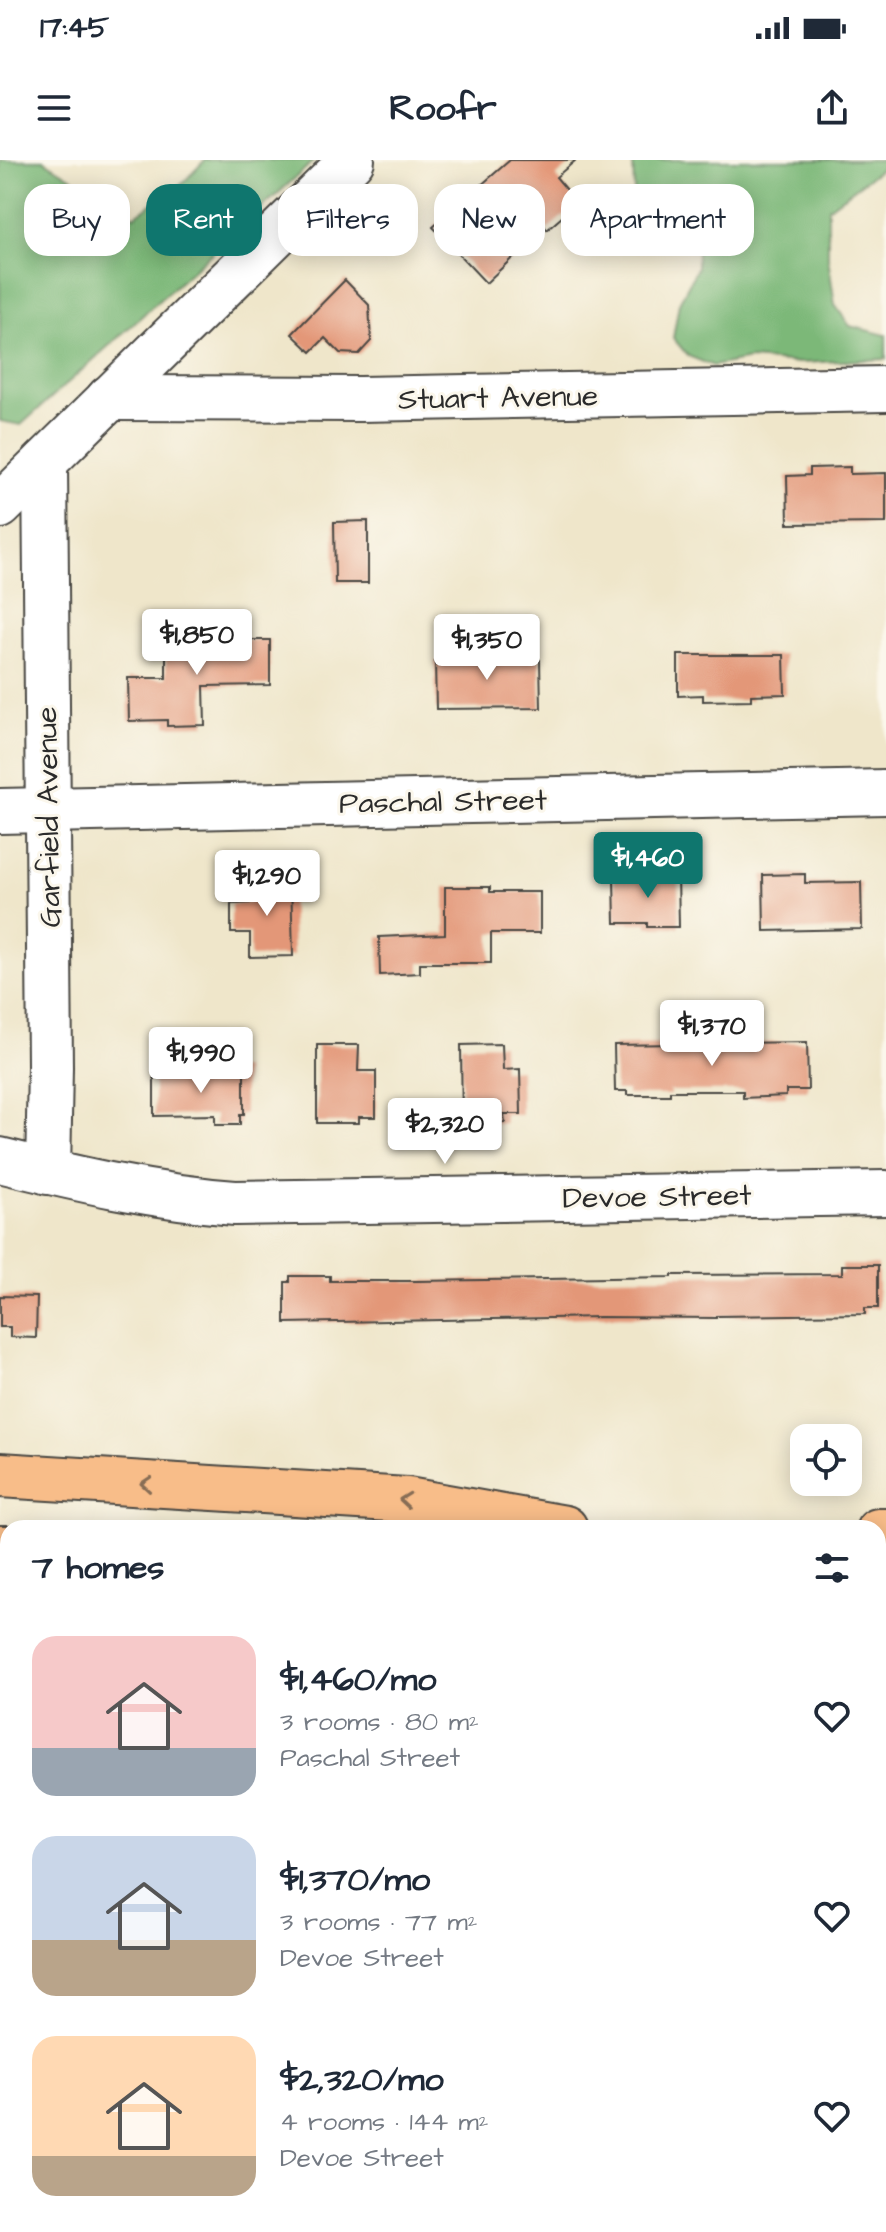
<!DOCTYPE html>
<meta charset="utf-8">
<style>
body{margin:0;font-family:"Architects Daughter",sans-serif;background:#f2f2f3;color:#1f2937;height:100vh;display:flex;flex-direction:column;font-size:30px;white-space:nowrap}
*{box-sizing:border-box;margin:0}
p{font-size:26px;color:#747a83}
.icon{flex:none;width:44px;height:44px;fill:none;stroke:currentColor;stroke-width:2;stroke-linecap:round;stroke-linejoin:round}
.map{position:relative;flex:1;overflow:hidden}
.drawer{position:absolute;left:0px;top:1360px;width:886px;height:712px;display:flex;flex-direction:column;background:#fff;border-radius:24px 24px 0 0;box-shadow:0 4px 20px #0003}
.drawer>*{flex:none}
.hud{position:absolute;left:24px;top:24px;width:838px;height:72px;display:flex;gap:16px}
.tools{position:absolute;left:790px;top:1264px;display:grid;gap:16px}
.tools a{display:grid;place-items:center;width:72px;height:72px;border-radius:16px;background:#fff;box-shadow:0 4px 20px #0003;font-size:40px}
.price{position:absolute;translate:-50% -68px;padding:0 18px;border-radius:8px;background:#fff;color:#222;font-size:26px;line-height:52px;filter:drop-shadow(0 2px 4px #0008)}
.price::after{content:'';position:absolute;left:50%;top:48px;width:24px;height:18px;margin-left:-12px;background:inherit;clip-path:polygon(0 0,100% 0,50% 100%)}
.price.active{background:#0f766e;color:#fff}
ul{padding:0;list-style:none}
li{display:flex;align-items:center;gap:24px;height:200px;padding:0 32px}
li span{display:grid;place-items:center;flex:none;width:224px;height:160px;border-radius:24px;color:#555}
li>.icon{margin-inline-start:auto}
span .icon{width:96px;height:96px;fill:#fffc;stroke-width:1}
li b{font-size:34px}
h2{display:flex;justify-content:space-between;align-items:center;height:96px;padding:0 32px;font-size:34px}
.chip{padding:0 28px;border-radius:24px;background:#fff;box-shadow:0 4px 20px #0003;font-size:28px;line-height:72px}
.chip.active{background:#0f766e;color:#fff}
.status{display:flex;justify-content:space-between;align-items:center;height:56px;padding:0 40px;background:#fff;direction:ltr}
.status svg{height:22px;fill:currentColor}
header{display:flex;justify-content:space-between;align-items:center;height:104px;padding:0 32px;background:#fff;font-size:36px;font-weight:800}
.map>svg:first-child{display:block}
.forest{fill:#7cb878;stroke:#547252;stroke-width:2}
.building{fill:#e39778}
.lines{fill:none;stroke-linecap:round;stroke-linejoin:round}
.minor-casing{stroke:#484743;stroke-width:48}
.highway-casing{stroke:#484743;stroke-width:48}
.minor{stroke:#fff;stroke-width:44}
.highway{stroke:#f8bd89;stroke-width:44}
.oneway{stroke:#876d55}
.labels{text-anchor:middle;stroke-width:6;stroke-linejoin:round;paint-order:stroke}
.street-label{font-size:30px;fill:#2b2b2b;stroke:#fbf7ec}
</style>
<div class="status"><b>17:45</b><svg viewBox="0 0 49 12"><path d="M0 12V9h3v3zM5 12V6h3v6zM10 12V3h3v9zM15 12V0h3v12zM26 1h20v11H26zM47 4h2v5h-2z"/></svg></div>
<header><svg class="icon" aria-label="menu" viewBox="0 0 24 24"><path d="M4 6h16M4 12h16M4 18h16"/></svg>Roofr<svg class="icon" aria-label="share" viewBox="0 0 24 24"><path d="M12 15V3M7 8l5-5 5 5M5 13v7h14v-7"/></svg></header>
<div class="map">
<svg width="886" height="2072" viewBox="0 0 886 2072">
<rect width="100%" height="100%" fill="#fbf7ec"/>
<filter id="ink" filterUnits="userSpaceOnUse"><feTurbulence type="fractalNoise" baseFrequency=".0125" numOctaves="2"/><feDisplacementMap in="SourceGraphic" scale="16" xChannelSelector="R" yChannelSelector="G"/><feConvolveMatrix kernelMatrix="1 2 1 2 8 2 1 2 1" color-interpolation-filters="sRGB"/></filter>
<filter id="wash" filterUnits="userSpaceOnUse"><feTurbulence type="fractalNoise" baseFrequency=".006" numOctaves="4" result="noise"/><feDisplacementMap in="SourceGraphic" scale="32" xChannelSelector="R" yChannelSelector="G"/><feGaussianBlur stdDeviation="1.8" result="paint"/><feColorMatrix in="noise" values="0 0 0 0 0 0 0 0 0 0 0 0 0 0 0 0 0 1.4 0 .05"/><feComposite in="paint" operator="in"/></filter>
<g filter="url(#wash)">
<rect width="100%" height="100%" fill="#efe6ca"/>
<g class="forest">
<polygon points="0,0 43,0 134,56 183,23 205,0 315,0 21,265 0,261"/>
<polygon points="633,0 886,0 886,5 878,11 828,48 828,98 835,145 850,166 886,175 886,199 800,203 750,199 713,206 688,196 673,178 679,143 697,108 697,77 672,54 634,31"/>
<polygon points="8,1685 8,2064 308,2064 308,2072 0,2072 0,1687"/>
</g>
<g id="blocks">
<g class="building">
<polygon points="510,0 576,0 556,17 578,43 547,70 545,67 486,123 433,67"/>
<polygon points="345,120 369,145 371,181 359,194 340,193 325,178 311,192 292,174"/>
<polygon points="850,307 850,314 886,313 886,363 788,364 787,316 810,315 810,308"/>
<polygon points="368,361 368,423 335,423 334,362"/>
<polygon points="223,474 223,480 270,480 270,525 204,526 205,565 167,566 167,560 129,561 128,518 166,518 166,475"/>
<polygon points="487,485 487,501 540,500 541,548 436,549 435,501 459,501 459,486"/>
<polygon points="678,495 784,495 785,534 751,535 751,540 703,541 703,535 678,536"/>
<polygon points="678,713 679,767 647,767 647,763 615,763 614,718 638,717 638,714"/>
<polygon points="805,714 805,723 861,722 862,769 764,771 763,715"/>
<polygon points="291,718 293,796 250,797 250,773 231,773 231,744 250,743 250,719"/>
<polygon points="445,727 490,727 490,732 540,732 540,773 491,773 491,803 420,803 420,813 380,815 379,777 445,774"/>
<polygon points="807,882 808,930 786,930 786,936 743,938 743,931 670,931 670,935 627,935 627,931 615,931 614,885"/>
<polygon points="502,884 503,910 520,909 521,954 504,954 505,963 462,964 461,885"/>
<polygon points="317,885 359,885 358,911 376,911 376,957 359,957 359,963 317,963"/>
<polygon points="244,909 244,954 240,954 240,965 215,965 215,955 154,956 154,913 194,913 194,910"/>
<polygon points="842,1105 878,1105 878,1148 865,1148 865,1154 716,1156 716,1158 600,1157 285,1163 285,1122 290,1122 290,1116 330,1116 330,1121 416,1121 672,1117 672,1115 842,1114"/>
<polygon points="0,1136 37,1137 36,1178 10,1177 10,1167 0,1167"/>
</g>
</g>
</g>
<g filter="url(#ink)">
<use href="#blocks" fill-opacity="0" stroke="#484743" stroke-width="2"/>
<g class="lines">
<defs>
<g id="minor">
<polyline points="109,238 360,239 886,229"/>
<polyline points="45,302 50,907 48,1012"/>
<polyline points="0,346 352,0"/>
<polyline points="0,651 886,632"/>
<path d="M0,1000c78,19 155,37 235,43l651,-10"/>
<polyline points="656,2064 657,2072"/>
</g>
<g id="highway">
<polyline points="0,1315 407,1340 565,1368"/>
<polyline points="878,1371 886,1371"/>
<polyline points="0,1388 8,1388"/>
<polyline points="878,1493 886,1493"/>
<polyline points="0,1512 8,1512"/>
<polyline points="0,1551 8,1551"/>
</g>
</defs>
<use href="#minor" class="minor-casing"/>
<use href="#highway" class="highway-casing"/>
<use href="#minor" class="minor"/>
<use href="#highway" class="highway"/>
</g>
<defs><path id="oneway-chevron" d="M-2-3.5L2.5 0L-2 3.5" fill="none" stroke-width="1.6" stroke-linecap="round" stroke-linejoin="round" transform="scale(2)"/></defs>
<g class="oneway">
<use href="#oneway-chevron" transform="translate(146 1324) rotate(-176)"/>
<use href="#oneway-chevron" transform="translate(405 1340) rotate(-174)"/>
</g>
</g>
<g class="labels">
<g class="street-label">
<text transform="translate(498 237) rotate(-1)" y="10">Stuart Avenue</text>
<text transform="translate(443 641) rotate(-1)" y="10">Paschal Street</text>
<text transform="translate(48 657) rotate(-91)" y="10">Garfield Avenue</text>
<text transform="translate(657 1036) rotate(-1)" y="10">Devoe Street</text>
</g>
</g>
</svg>
<div class="tools">
<a><svg class="icon" aria-label="locate" viewBox="0 0 24 24"><circle cx="12" cy="12" r="6"/><path d="M12 2v4M12 18v4M2 12h4M18 12h4"/></svg></a>
</div>
<b class="price" style="left:197px;top:517px">$1,850</b>
<b class="price" style="left:487px;top:522px">$1,350</b>
<b class="price active" style="left:648px;top:740px">$1,460</b>
<b class="price" style="left:267px;top:758px">$1,290</b>
<b class="price" style="left:712px;top:908px">$1,370</b>
<b class="price" style="left:201px;top:935px">$1,990</b>
<b class="price" style="left:445px;top:1006px">$2,320</b>
<div class="hud">
<a class="chip">Buy</a>
<a class="chip active">Rent</a>
<a class="chip">Filters</a>
<a class="chip">New</a>
<a class="chip">Apartment</a>
</div>
<section class="drawer">
<h2>7 homes<svg class="icon" aria-label="filters" viewBox="0 0 24 24"><path d="M4 7h16M4 17h16"/><circle cx="9" cy="7" r="2"/><circle cx="15" cy="17" r="2"/></svg></h2>
<ul>
<li><span style="background:linear-gradient(#f6c9c9 70%,#9aa5b1 0)"><svg class="icon" aria-label="home" viewBox="0 0 24 24"><path d="M3 11l9-7 9 7M6 9v11h12V9"/></svg></span><div><b>$1,460/mo</b><p>3 rooms · 80 m²</p><p>Paschal Street</p></div><svg class="icon" aria-label="heart" viewBox="0 0 24 24"><path d="M12 20l-8-8c-3-5 5-10 8-4 3-6 11-1 8 4z"/></svg></li>
<li><span style="background:linear-gradient(#c9d6e8 65%,#b9a48a 0)"><svg class="icon" aria-label="home" viewBox="0 0 24 24"><path d="M3 11l9-7 9 7M6 9v11h12V9"/></svg></span><div><b>$1,370/mo</b><p>3 rooms · 77 m²</p><p>Devoe Street</p></div><svg class="icon" aria-label="heart" viewBox="0 0 24 24"><path d="M12 20l-8-8c-3-5 5-10 8-4 3-6 11-1 8 4z"/></svg></li>
<li><span style="background:linear-gradient(#ffd9b3 75%,#b9a48a 0)"><svg class="icon" aria-label="home" viewBox="0 0 24 24"><path d="M3 11l9-7 9 7M6 9v11h12V9"/></svg></span><div><b>$2,320/mo</b><p>4 rooms · 144 m²</p><p>Devoe Street</p></div><svg class="icon" aria-label="heart" viewBox="0 0 24 24"><path d="M12 20l-8-8c-3-5 5-10 8-4 3-6 11-1 8 4z"/></svg></li>
</ul>
</section>
</div>
